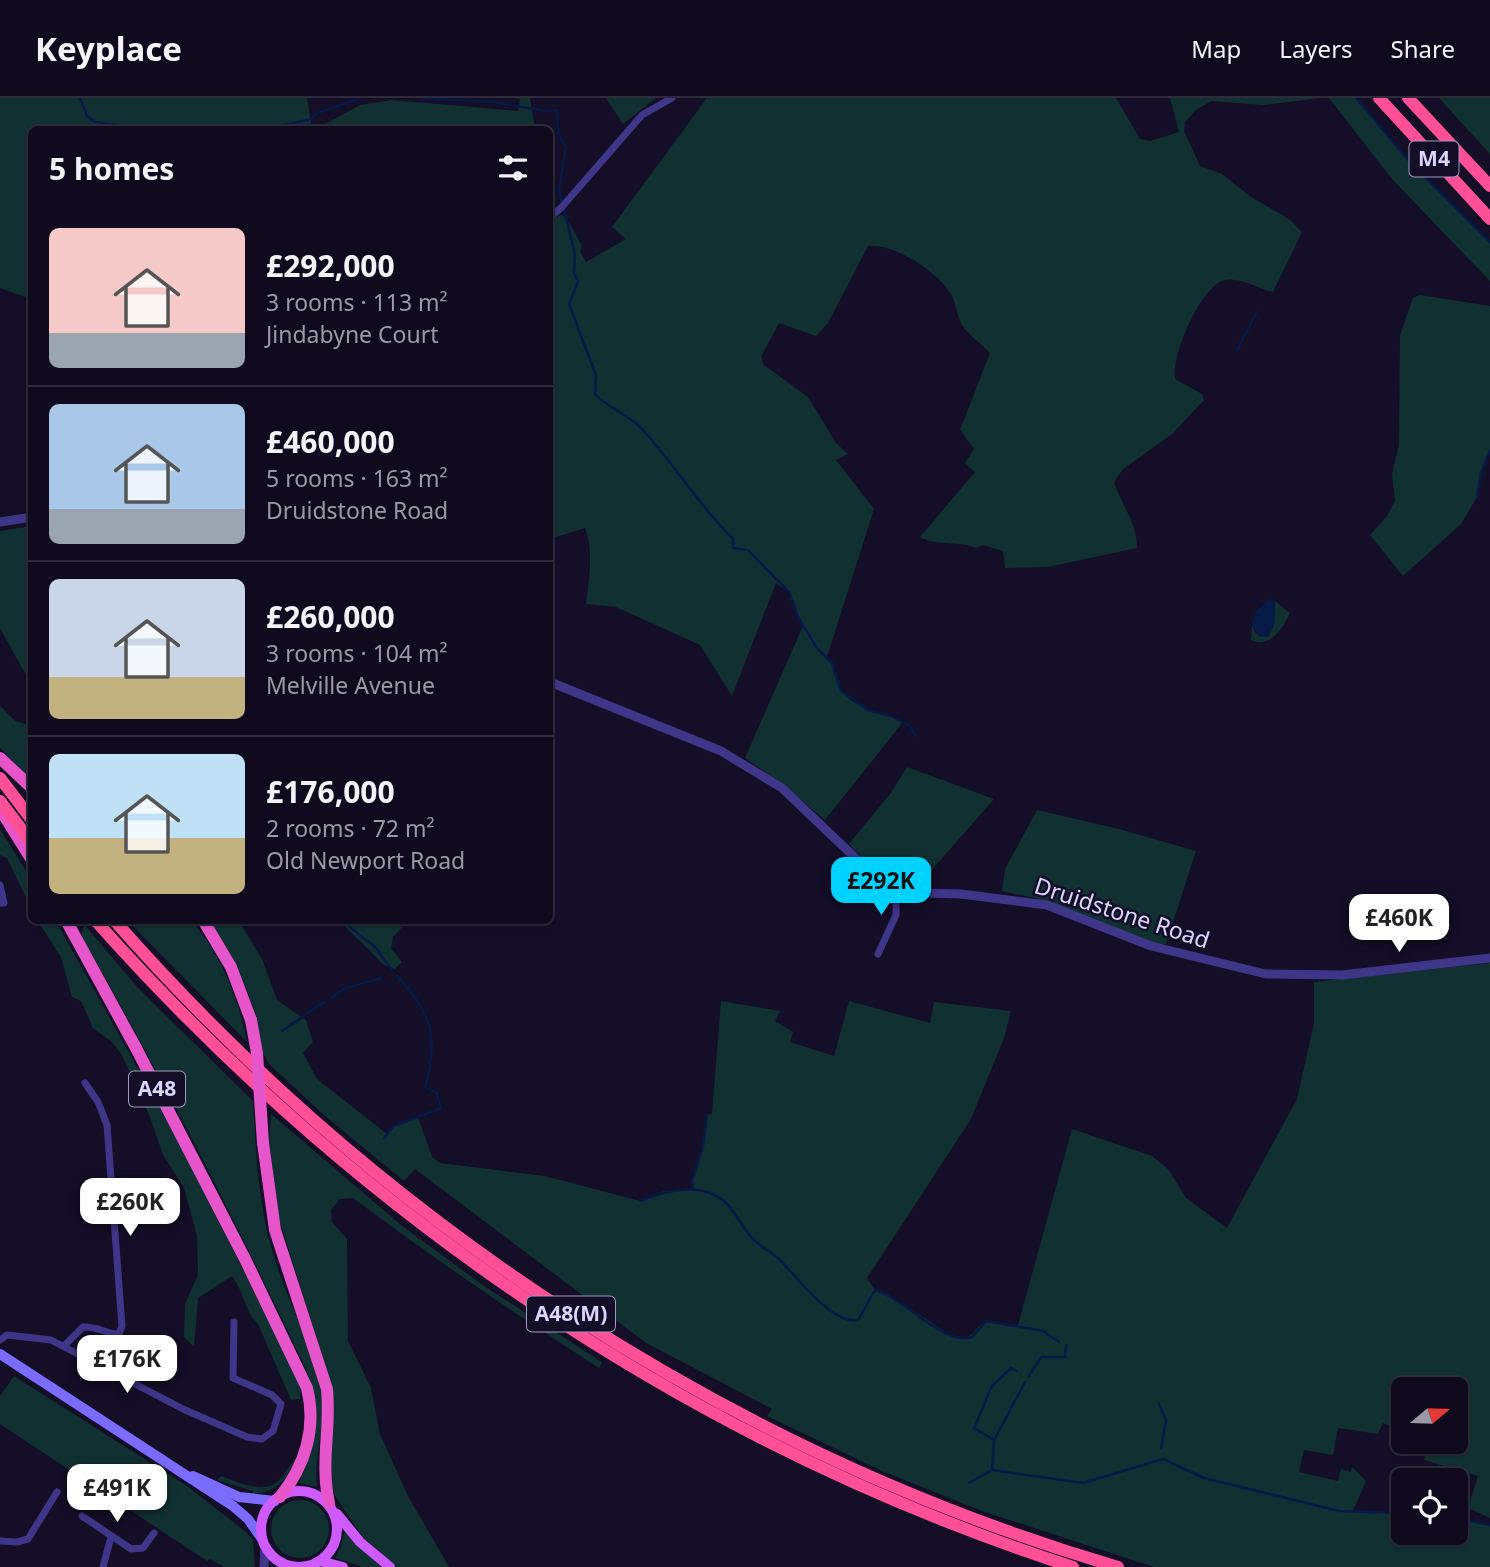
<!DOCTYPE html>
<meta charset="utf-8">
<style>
body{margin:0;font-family:"Noto Sans",sans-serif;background:#181326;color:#f1f3f6;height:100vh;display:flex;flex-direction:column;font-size:26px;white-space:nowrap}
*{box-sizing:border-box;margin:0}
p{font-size:23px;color:#9b9aa4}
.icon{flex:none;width:38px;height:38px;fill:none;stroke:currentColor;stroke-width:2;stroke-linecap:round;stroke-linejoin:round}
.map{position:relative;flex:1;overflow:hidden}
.sheet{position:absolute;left:28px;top:28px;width:525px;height:798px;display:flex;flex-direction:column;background:#0f0a1d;border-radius:10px;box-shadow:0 2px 5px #0004,0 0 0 2px #2f2b3b}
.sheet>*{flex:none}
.needle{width:46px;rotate:71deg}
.buttons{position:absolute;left:1391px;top:1279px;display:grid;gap:14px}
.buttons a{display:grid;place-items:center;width:77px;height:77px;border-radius:10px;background:#0f0a1d;box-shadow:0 2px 5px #0004,0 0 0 2px #2f2b3b;font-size:35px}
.price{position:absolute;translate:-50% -60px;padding:0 16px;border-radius:14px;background:#fff;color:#222;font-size:23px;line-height:46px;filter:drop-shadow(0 2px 4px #0008)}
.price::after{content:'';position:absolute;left:50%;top:42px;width:21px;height:16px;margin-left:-10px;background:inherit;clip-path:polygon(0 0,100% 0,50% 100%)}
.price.selected{background:#00d2ff;color:#111}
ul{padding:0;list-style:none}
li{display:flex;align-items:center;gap:21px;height:175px;padding:0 21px}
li+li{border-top:2px solid #2f2b3b}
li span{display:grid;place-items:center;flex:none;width:196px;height:140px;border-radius:10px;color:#555}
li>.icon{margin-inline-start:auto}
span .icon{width:84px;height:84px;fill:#fffc;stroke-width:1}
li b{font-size:30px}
h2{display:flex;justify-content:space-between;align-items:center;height:84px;padding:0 21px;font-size:30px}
header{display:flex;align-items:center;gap:42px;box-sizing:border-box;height:98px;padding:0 35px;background:#0f0a1d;border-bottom:2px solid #2f2b3b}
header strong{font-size:33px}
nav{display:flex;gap:38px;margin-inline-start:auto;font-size:24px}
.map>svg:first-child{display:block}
.green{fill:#113032}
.water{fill:#071947}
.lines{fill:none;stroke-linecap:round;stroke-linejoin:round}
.stream{stroke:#071947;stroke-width:2.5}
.minor{stroke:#403689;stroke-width:7}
.tertiary{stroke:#403689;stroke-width:9}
.secondary{stroke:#7b6bff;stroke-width:10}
.primary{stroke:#cf5bff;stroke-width:10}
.trunk{stroke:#e755ca;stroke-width:12}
.motorway{stroke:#ff4f96;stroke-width:12}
.trunk-bridge{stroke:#e755ca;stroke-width:12}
.labels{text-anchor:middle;stroke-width:5;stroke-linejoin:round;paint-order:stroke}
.shield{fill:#140e27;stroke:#a199be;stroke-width:2}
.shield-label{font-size:21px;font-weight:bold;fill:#ddd4ff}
.street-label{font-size:23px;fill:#ddd4ff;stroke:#140e27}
</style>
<header>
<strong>Keyplace</strong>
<nav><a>Map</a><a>Layers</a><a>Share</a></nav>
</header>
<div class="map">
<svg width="1490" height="1469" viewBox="0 0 1490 1469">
<rect width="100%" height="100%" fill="#140e27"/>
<g class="green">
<polygon points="0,0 307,0 312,31 32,32 31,201 0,190"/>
<polygon points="516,0 530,0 535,31 321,31 322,28 360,7 392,2 518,13 520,1"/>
<polygon points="606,0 656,0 623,26"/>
<path d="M707,0h409l24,41 10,2 29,-9 -9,-34h152l-59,7 -52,-4 -15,9 -11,12 -1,9 16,35 22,8 29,23 38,22 13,13 -29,60c-16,-3 -31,-15 -48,-12 -24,5 -54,76 -50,99l27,15 2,6 -32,34 -50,36 -8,12c7,22 24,43 23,66l-89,19 -43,1 -2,-17 -20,-6 -7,3c-18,-8 -38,-1 -56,-11l55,-65 -10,-9 9,-14 -14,-19 30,-77c-9,-9 -21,-18 -28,-28 -5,-9 -6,-22 -11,-31 -13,-22 -57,-51 -83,-48l-40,77 -12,13 -37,-13 -18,34 3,8 44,32 28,46 12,11 -12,6 38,49 -47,148c10,10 8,25 16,35 14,19 41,20 60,30l-78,98 -45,-38 -35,-24 58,-132 -14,-34 -13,-9 -44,113 -32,-51 -84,-38 -30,-3c3,-24 8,-53 -1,-76l-35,11v-318l10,-6 6,2 16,29 -2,5 6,11 40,-23 -14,-12z"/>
<polygon points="1329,0 1356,0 1410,64 1490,144 1490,183 1392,81"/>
<polygon points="1439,0 1490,0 1490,56"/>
<polygon points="1420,197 1490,208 1490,353 1481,375 1477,399 1461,426 1403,478 1370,437 1387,418 1395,403 1392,376 1399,346 1400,237 1413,200"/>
<polygon points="31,428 32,428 31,586 0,530 0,433"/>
<path d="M1275,503l15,12c-7,15 -20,36 -39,27l1,-15 4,9 12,3 6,-12z"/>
<polygon points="0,608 15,623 29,627 31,682 0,650"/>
<path d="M907,669l87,32 -77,88c-30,-8 -48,-21 -68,-43l41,-50z"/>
<polygon points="1037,712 1119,731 1196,753 1166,846 1153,846 1043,802 1002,793 1005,771"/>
<polygon points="0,731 31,781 31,810 7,760 0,757"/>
<path d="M38,823h18l133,240 112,225 -1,13 -9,1 -33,-76c-13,-12 -14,-32 -26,-48l-34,22 -4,49 -10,-10 1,-33 13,-29 -1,-39 -13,-48 -21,-33 -13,-38 -28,-62 -10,-13 -19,-14 -12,-27 -9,-4 -11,-40z"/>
<path d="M128,823h64c29,34 46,76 55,121z"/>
<path d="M210,823h29l23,38 15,41 29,20 7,22 -10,11 14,26 70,55 7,-8 24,-9 14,40 8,6 105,13 95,25 24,-10 29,-2 -1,-8 11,-35 4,-31 5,-1 9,-113 59,10 -5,10 18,11 -3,10 44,14 15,-55 81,22 4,-21 77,9 -7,27 -33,81 -104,159 8,12 13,4 67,44c19,3 18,-10 31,-17l32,4 54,-196 80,27 17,14 17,28 41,30 70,-129 17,-76v-41l176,-19v555l-22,-10 10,-32 -54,-16 4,-18h28v-52h-52l-1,21 -4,-1 -6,17 -10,-4 -5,11 -40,-6 -5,27 -29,-5 -5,22 39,9 3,-12 10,3 1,-5 14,14 -13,30 50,2 1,20h52v-15l34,7v42h-336l-172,-56 -100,-40 -115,-55 5,-7 -126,-66 -231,-174 -11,12 -79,-65 -56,-52 -7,-13 -6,-37 -19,-49z"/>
<polygon points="340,823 408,823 393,839 391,850 402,864 395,871 384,867"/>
<path d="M84,826l54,64 115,113c3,48 5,102 19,149 13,46 37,89 49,136 8,33 -8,67 -4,101l-18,-4c17,-35 19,-75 8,-112 -70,-147 -144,-294 -226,-435z"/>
<path d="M271,1016l130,111 83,61 118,76 -3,6c-84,-54 -166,-110 -246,-170l-13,1 -9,11 1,12 15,17 1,102 23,47 9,46 28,62 41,71h-52l-35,-31 -27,-40 -5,-18 2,-92 -53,-167 -10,-76z"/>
<polygon points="14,1278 187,1388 246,1434 253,1442 255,1469 224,1469 210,1461 207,1463 0,1326 0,1298"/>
<path d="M299,1357c-12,22 -19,37 -46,39v-3l-36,-11 4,-4c15,5 44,20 58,4 7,-8 12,-17 20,-25z"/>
<circle cx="300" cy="1431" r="29"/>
<polygon points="344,1433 382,1469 362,1469 335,1460 341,1449"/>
</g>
<polygon class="water" points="1270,501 1275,503 1274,527 1268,539 1260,539 1252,527 1256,513"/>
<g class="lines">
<g class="stream">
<polyline points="80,0 87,18 95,24 152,32"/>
<polyline points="423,0 493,4 545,13 556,12 559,37 566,49 559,91 562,105"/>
<polyline points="1356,0 1410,64 1490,144"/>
<polyline points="160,32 174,32"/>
<polyline points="263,32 311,21 315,16 360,0"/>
<path d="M564,111l11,46 -1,18 4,8 -9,23 27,71 -1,19c14,15 35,21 48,36 32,35 56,76 90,109v9l15,2 41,42 10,27 18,29 15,15 9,28 27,19 23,6 19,10 5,10"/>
<polyline points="1237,252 1257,214"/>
<polyline points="1477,399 1481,375 1490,353"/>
<polyline points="341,822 375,849 392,872"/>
<polyline points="332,899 346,890 381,880"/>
<polyline points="282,933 324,904"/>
<path d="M384,1040l10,-12 47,-18 -4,-15 -12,-6c14,-47 7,-76 -28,-111"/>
<polyline points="693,1091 692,1083 703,1048 707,1017"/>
<path d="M640,1103c27,-11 64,-20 87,3 10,10 16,25 26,35 8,8 18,13 26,20 17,17 53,66 79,61l17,-30c29,8 69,56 97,47l14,-16 57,10 16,11"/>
<polyline points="1029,1278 1041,1259 1065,1259 1066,1247"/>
<polyline points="1159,1306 1166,1322 1161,1350"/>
<polyline points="994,1342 974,1330 992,1288 1011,1270 1017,1273"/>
<polyline points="992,1372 994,1342 1025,1284"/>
<polyline points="969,1385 992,1372 1083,1385 1163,1361 1204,1380 1339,1413 1404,1415"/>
<polyline points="1456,1420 1490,1427"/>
</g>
<g class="minor">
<polyline points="550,119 561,110 642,17 672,0"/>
<polyline points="0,787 4,805 0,805"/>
<polyline points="878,856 896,817 896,787"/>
<polyline points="0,1242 7,1237 51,1242 183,1311 247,1339 262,1341 273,1333 281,1306 272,1297 233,1280 234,1224"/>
<path d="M64,1248l19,-19c14,-1 23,7 36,7l3,-8 -15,-201 -9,-23 -13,-19"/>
<polyline points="82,1418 131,1451 143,1450 154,1435"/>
<polyline points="0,1443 17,1444 28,1441 57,1394"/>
<polyline points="103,1469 111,1439"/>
</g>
<g class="tertiary">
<polyline points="0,424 32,419"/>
<polyline points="550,584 721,653 782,690 868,772 896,787 924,795 961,796 1047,807 1151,848 1266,876 1342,877 1490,860"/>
<polyline points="264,1469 265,1448"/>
</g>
<g class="secondary">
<polyline points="0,1256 233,1408 248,1421 262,1441"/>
<polyline points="193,1378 239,1399 275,1403"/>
</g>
<g class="primary">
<circle cx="299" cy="1431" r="38"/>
<polyline points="337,1416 360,1444 390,1469"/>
<polyline points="320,1463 343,1469"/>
</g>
<g class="trunk">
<polyline points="0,660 32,690"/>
<polyline points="0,711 32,762"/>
<path d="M66,822l70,128 109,211 62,129c10,40 -2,78 -27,109"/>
<polyline points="203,822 231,869 251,922"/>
<path d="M263,1045l12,87 52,159c4,41 -7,72 2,114"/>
</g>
<g class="motorway">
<polyline points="1379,0 1490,121"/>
<polyline points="1408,0 1490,88"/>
<polyline points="0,680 32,722"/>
<polyline points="0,703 32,745"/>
<path d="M95,822c265,298 598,524 978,647"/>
<path d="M114,822c266,303 617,533 1004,647"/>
</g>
<polyline class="trunk-bridge" points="251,922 257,955 263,1045"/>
</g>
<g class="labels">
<g class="shield">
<rect x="1409.5" y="43.5" width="49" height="35" rx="5"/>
<rect x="129" y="973.5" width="56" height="35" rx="5"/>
<rect x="527" y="1198.5" width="88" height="35" rx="5"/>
</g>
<g class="shield-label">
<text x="1434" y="68">M4</text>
<text x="157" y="998">A48</text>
<text x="571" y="1223">A48(M)</text>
</g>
<g class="street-label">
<text transform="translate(1122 815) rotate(18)" y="8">Druidstone Road</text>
</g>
</g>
</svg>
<div class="buttons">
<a><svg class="needle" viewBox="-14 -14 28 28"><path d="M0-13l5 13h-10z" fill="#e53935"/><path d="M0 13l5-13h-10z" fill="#9b9aa4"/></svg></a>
<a><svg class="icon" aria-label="locate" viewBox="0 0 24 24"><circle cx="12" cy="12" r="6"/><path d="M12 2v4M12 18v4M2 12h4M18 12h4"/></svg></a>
</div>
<b class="price selected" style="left:881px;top:819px">£292K</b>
<b class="price" style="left:1399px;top:856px">£460K</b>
<b class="price" style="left:130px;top:1140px">£260K</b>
<b class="price" style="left:127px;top:1297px">£176K</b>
<b class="price" style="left:117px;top:1426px">£491K</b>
<section class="sheet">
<h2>5 homes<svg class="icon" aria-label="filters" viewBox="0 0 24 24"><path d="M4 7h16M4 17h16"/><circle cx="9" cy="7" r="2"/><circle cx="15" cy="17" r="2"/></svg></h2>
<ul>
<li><span style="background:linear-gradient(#f6c9c9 75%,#9aa5b1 0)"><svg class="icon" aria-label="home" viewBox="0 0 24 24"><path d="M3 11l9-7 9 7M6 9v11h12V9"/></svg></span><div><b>£292,000</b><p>3 rooms · 113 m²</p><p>Jindabyne Court</p></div></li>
<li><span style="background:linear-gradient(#a9c7e8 75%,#9aa5b1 0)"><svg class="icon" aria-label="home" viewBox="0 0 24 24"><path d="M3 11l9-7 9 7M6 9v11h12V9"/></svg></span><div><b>£460,000</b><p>5 rooms · 163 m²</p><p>Druidstone Road</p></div></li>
<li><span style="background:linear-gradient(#c9d6e8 70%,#c2b280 0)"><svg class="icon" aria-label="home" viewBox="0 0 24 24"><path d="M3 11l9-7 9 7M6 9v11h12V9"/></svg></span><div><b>£260,000</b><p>3 rooms · 104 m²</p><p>Melville Avenue</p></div></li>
<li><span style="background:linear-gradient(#bfe0f5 60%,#c2b280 0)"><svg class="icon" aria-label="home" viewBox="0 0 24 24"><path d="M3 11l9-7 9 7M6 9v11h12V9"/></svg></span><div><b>£176,000</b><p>2 rooms · 72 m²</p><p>Old Newport Road</p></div></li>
</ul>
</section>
</div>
